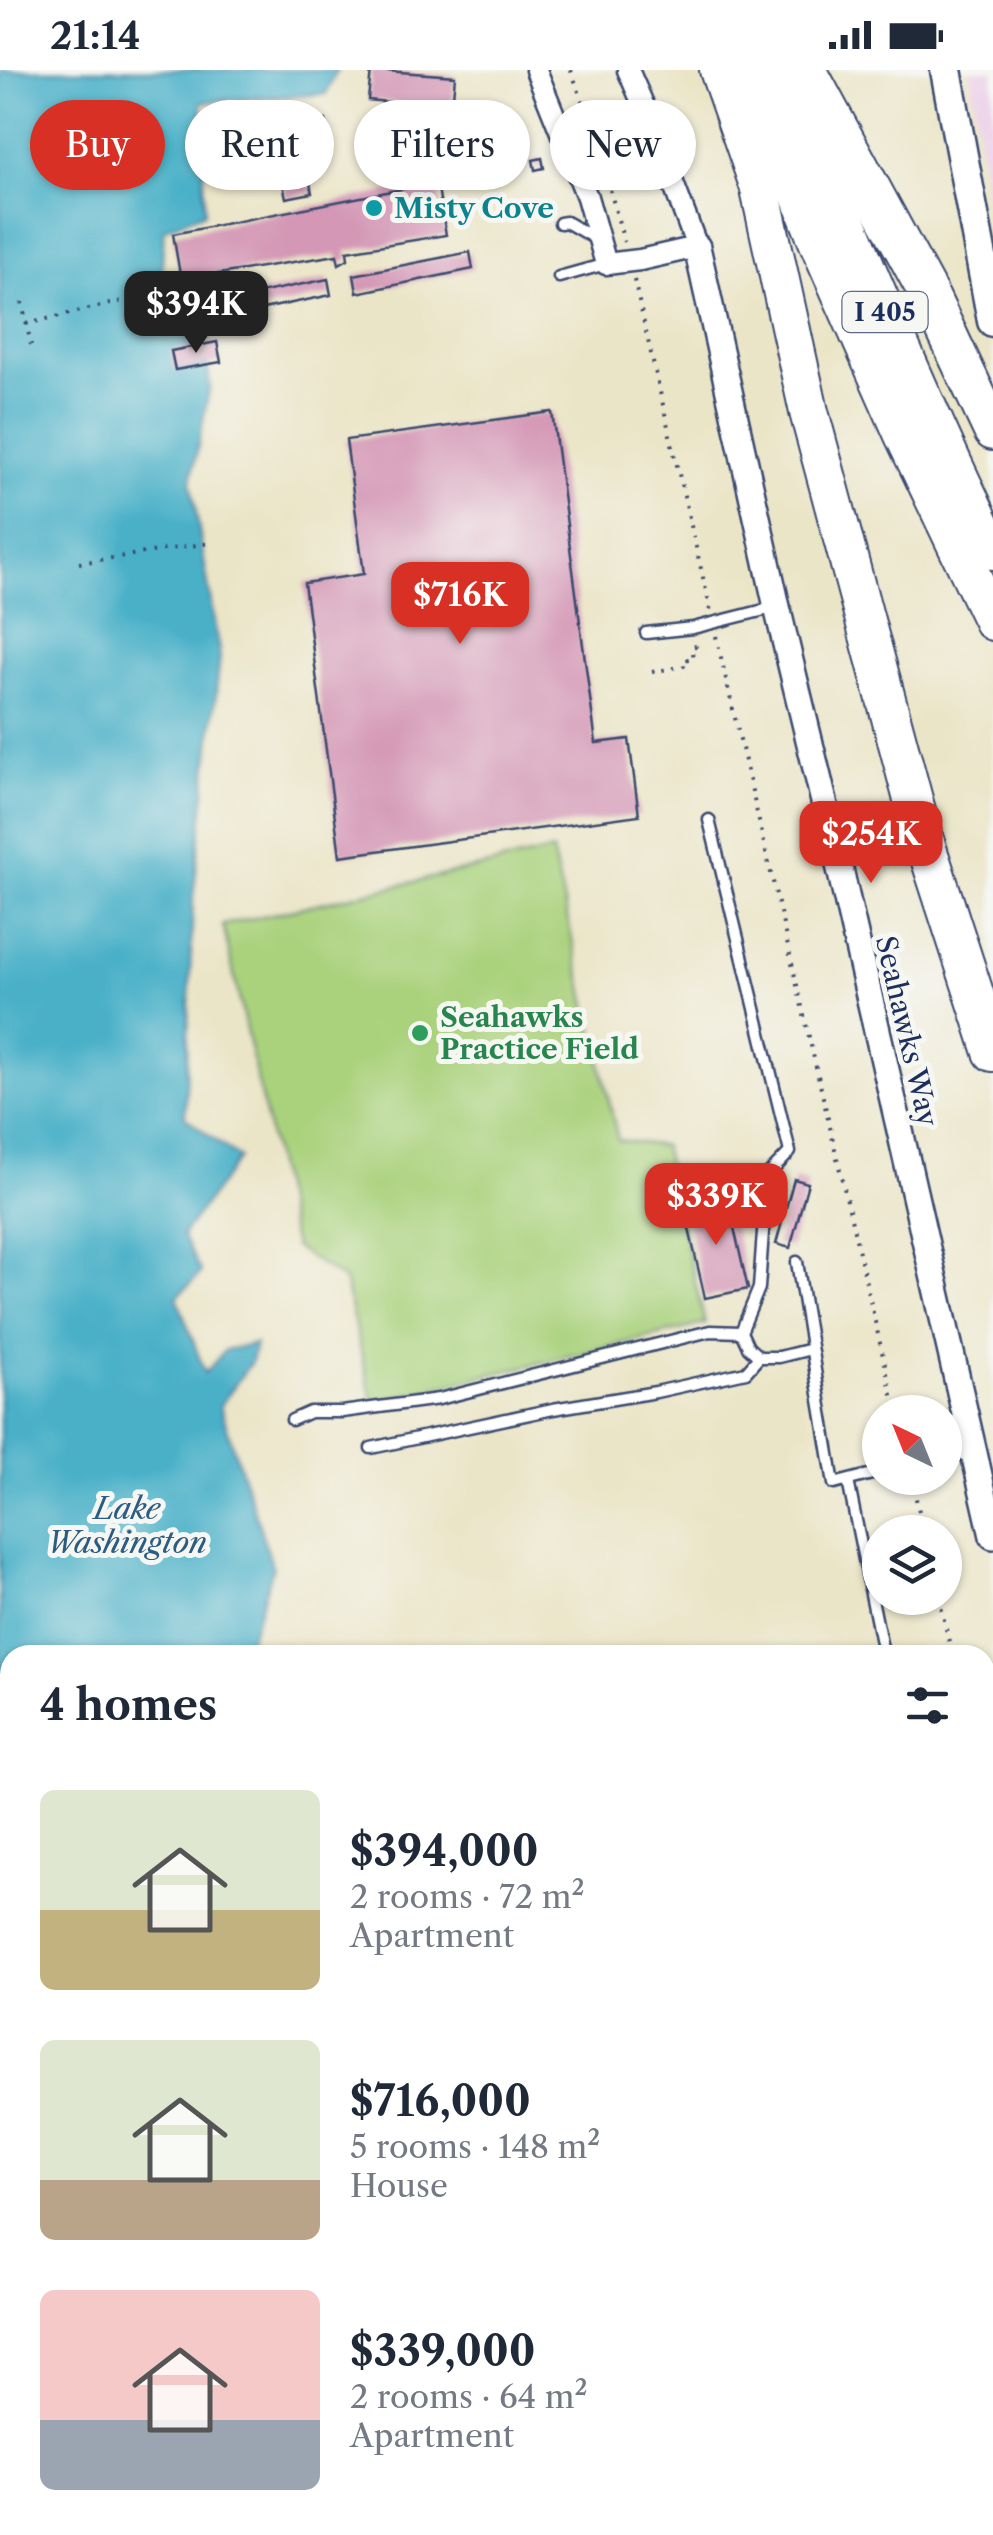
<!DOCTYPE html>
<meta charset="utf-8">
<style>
body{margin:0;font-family:"Libre Caslon Text",serif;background:#f6f6f7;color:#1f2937;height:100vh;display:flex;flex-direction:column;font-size:38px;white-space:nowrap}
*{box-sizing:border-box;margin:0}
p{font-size:32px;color:#747a83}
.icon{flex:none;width:55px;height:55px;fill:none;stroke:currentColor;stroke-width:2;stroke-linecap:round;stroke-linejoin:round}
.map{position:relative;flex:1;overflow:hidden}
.details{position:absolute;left:0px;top:1575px;width:995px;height:890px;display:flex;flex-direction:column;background:#fff;border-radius:30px 30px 0 0;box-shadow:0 2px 8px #0004}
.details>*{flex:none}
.hud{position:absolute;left:30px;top:30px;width:935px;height:90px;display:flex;gap:20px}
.needle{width:65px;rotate:317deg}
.controls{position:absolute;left:862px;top:1325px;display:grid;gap:20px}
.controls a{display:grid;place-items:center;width:100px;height:100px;border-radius:50%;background:#fff;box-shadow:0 2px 8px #0004;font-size:50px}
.price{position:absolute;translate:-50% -85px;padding:0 22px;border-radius:20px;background:#d93025;color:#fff;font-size:32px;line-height:65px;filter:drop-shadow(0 2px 5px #0008)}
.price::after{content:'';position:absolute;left:50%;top:60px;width:30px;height:22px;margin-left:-15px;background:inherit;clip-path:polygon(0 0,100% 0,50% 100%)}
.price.active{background:#222;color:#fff}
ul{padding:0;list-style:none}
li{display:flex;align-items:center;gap:30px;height:250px;padding:0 40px}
li span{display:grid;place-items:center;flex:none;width:280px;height:200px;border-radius:15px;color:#555}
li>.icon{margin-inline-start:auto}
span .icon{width:120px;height:120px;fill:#fffc;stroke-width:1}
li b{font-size:42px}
h2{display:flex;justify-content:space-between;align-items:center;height:120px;padding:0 40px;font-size:42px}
.chip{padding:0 35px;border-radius:45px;background:#fff;box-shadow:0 2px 8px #0004;font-size:35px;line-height:90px}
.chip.active{background:#d93025;color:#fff}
.status{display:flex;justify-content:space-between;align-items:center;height:70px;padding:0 50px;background:#fff;direction:ltr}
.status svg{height:28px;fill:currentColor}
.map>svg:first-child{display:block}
.built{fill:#edd1e9}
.green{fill:#aad27d;stroke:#62806e;stroke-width:2.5}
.water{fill:#49b0c8;stroke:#327093;stroke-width:2.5}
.building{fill:#d498b6}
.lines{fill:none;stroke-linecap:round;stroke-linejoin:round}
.service-casing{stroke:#3a4a6e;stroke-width:15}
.minor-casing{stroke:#3a4a6e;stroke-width:25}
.tertiary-casing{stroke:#3a4a6e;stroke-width:30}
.secondary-casing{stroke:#3a4a6e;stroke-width:35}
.motorway-casing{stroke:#3a4a6e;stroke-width:42}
.path{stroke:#3a4a6e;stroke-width:4;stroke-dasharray:2.5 8;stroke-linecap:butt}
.service{stroke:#fff;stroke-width:10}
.minor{stroke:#fff;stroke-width:20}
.tertiary{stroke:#fff;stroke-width:25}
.secondary{stroke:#fff;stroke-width:30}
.motorway{stroke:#fff;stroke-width:38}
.culture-dot{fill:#0f9aa8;stroke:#f6f6f2;stroke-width:4}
.leisure-dot{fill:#2e9e5b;stroke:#f6f6f2;stroke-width:4}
.labels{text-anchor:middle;stroke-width:10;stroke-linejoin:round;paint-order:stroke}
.shield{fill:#f6f6f2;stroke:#5d6b8a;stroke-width:2.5}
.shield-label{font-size:25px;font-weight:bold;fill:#1b2f5e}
.culture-label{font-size:28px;font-weight:bold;fill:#0d838f;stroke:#f6f6f2;text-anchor:start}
.leisure-label{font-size:28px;font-weight:bold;fill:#27864d;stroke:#f6f6f2;text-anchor:start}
.street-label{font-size:28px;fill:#1b2f5e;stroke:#f6f6f2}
.water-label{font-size:30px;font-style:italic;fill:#2b5c83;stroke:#f6f6f2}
</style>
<div class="status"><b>21:14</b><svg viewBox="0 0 49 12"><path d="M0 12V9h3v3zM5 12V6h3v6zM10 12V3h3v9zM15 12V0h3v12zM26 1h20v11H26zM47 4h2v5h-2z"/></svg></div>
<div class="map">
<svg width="993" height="2465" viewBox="0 0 993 2465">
<rect width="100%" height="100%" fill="#f6f6f2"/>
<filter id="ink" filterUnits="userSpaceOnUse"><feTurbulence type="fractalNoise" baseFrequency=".01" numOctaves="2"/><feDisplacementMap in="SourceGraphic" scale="20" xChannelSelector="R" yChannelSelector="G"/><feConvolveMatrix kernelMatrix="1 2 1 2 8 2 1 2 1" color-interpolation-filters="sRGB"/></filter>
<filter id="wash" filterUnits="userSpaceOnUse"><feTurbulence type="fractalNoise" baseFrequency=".0048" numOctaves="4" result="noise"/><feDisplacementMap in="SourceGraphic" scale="40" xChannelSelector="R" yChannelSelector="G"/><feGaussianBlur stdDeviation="2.25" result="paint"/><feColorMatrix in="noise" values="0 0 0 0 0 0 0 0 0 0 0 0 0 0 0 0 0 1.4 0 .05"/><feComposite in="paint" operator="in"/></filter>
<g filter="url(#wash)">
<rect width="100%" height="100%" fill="#ebe5c7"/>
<polygon class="built" points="970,0 993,0 993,182"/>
<polygon class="green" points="552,781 618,1070 663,1076 705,1254 373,1332 344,1210 294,1177 223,855"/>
<polygon class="water" points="0,0 337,0 326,24 202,32 205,142 164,159 159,252 204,266 210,316 191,411 220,587 193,829 185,1047 239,1088 182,1165 201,1203 177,1227 205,1303 225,1280 255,1274 251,1292 220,1336 273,1498 247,1576 236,1585 10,1585 10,2455 345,2455 346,2465 0,2465"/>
<g id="blocks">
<g class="building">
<polygon points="371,0 455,6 452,38 368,30"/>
<polygon points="326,50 331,77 304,82 312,123 286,128 282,110 273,111 269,87 237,93 233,68"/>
<polygon points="542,88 544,98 535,100 533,90"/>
<polygon points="437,112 446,165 347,181 348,189 339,194 337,185 181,210 173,164"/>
<polygon points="470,182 473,199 357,223 354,205"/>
<polygon points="328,209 331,225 234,245 230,229"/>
<polygon points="217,272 221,292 175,300 171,281"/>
<polygon points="552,342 596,673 629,669 639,745 340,786 304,513 364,504 346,370"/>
<polygon points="794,1109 808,1113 790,1178 776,1174"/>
<polygon points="727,1127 748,1219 705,1228 684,1137"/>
<polygon points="993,2152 993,2214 985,2221 985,2160"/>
<polygon points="985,2312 993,2328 993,2362 985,2366"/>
<polygon points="985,2381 993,2381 993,2436 985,2437"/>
<polygon points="985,2445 993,2446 993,2465 961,2465 963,2455 985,2455"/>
<polygon points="486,2455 512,2455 517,2461 512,2465 475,2465"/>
<polygon points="529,2455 581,2455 583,2457 576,2463 578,2465 538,2465"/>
<polygon points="668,2455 726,2455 730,2465 672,2465"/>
<polygon points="737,2455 771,2455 771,2456 740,2465"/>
<polygon points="848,2455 908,2455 905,2465 845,2465"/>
</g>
</g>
</g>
<g filter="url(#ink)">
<use href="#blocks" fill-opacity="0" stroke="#3a4a6e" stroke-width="2.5"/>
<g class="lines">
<defs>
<g id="service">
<polyline points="560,153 566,152 599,171"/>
<polyline points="559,207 606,194"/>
<polyline points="646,563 693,558 776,537"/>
<polyline points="709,750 790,1082 767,1106 759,1218 741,1262 748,1277 759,1287 779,1287 811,1279"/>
<polyline points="797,1192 834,1414 880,1402"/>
<polyline points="292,1350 310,1342 342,1342 439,1329 710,1261 741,1262"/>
<polyline points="371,1378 553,1339 656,1322 746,1302 759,1287"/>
<polyline points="945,1387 973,1382"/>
<polyline points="848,1411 882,1578 880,1585"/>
<polyline points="985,2268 993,2261"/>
</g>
<g id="minor">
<polyline points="536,0 587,127 606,194 640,190 697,177 646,41 628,0"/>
<polyline points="985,1924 993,1922"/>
<polyline points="985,2001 993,2030"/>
<polyline points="985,2123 993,2111"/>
<polyline points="625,2465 636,2455"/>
<polyline points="935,2465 937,2455"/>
</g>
<polyline id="tertiary" points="697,177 777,537 834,773 993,1466"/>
<polyline id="secondary" points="946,0 993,251"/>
<g id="motorway">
<polyline points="719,0 759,115 809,342 922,763 993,982"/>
<polyline points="746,0 778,70 818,171 904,365 993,551"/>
<path d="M785,0c64,162 133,323 208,480"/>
<polyline points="807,0 931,229 993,361"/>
</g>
</defs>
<use href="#service" class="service-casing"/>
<use href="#minor" class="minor-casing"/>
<use href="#tertiary" class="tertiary-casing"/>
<use href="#secondary" class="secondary-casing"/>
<use href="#motorway" class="motorway-casing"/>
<g class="path">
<polyline points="571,0 597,71 624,172"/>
<polyline points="634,210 711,542"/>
<polyline points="22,232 31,275"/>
<polyline points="26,254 169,220"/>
<polyline points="79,493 210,473"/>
<polyline points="716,566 896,1342"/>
<polyline points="652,602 684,596 683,590 694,588 692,577 696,576 696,572"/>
<polyline points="911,1408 924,1462"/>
<polyline points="939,1528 952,1585"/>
<polyline points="985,1725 993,1759"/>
<polyline points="792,2465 809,2455"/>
</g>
<use href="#service" class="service"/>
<use href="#minor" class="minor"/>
<use href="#tertiary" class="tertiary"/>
<use href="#secondary" class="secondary"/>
<use href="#motorway" class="motorway"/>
</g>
</g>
<circle class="culture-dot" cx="374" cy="138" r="10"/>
<circle class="leisure-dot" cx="420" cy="963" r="10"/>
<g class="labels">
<rect class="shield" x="842.5" y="222" width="85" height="40" rx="8"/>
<g class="shield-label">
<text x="885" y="251">I 405</text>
</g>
<g class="culture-label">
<text x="394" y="148">Misty Cove</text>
</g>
<g class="leisure-label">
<text x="440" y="957">Seahawks<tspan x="440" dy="32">Practice Field</tspan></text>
</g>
<g class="street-label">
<text transform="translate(907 961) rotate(77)" y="10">Seahawks Way</text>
</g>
<g class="water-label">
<text x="127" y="1449">Lake<tspan x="127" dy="34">Washington</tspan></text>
</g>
</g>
</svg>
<div class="controls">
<a><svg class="needle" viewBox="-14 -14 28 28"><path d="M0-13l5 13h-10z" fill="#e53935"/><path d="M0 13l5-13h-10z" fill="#747a83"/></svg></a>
<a><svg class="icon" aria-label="layers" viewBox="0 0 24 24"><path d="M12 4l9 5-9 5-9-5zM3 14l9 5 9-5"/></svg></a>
</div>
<b class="price active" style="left:196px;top:286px">$394K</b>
<b class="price" style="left:460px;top:577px">$716K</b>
<b class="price" style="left:871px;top:816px">$254K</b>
<b class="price" style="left:716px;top:1178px">$339K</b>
<div class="hud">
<a class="chip active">Buy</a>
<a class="chip">Rent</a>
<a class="chip">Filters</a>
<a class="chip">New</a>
</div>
<section class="details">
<h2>4 homes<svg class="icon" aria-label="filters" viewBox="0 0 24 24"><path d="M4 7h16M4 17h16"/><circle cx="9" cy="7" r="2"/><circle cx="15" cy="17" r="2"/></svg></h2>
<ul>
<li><span style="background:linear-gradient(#dfe7d0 60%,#c2b280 0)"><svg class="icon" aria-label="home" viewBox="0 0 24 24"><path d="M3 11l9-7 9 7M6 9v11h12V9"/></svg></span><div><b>$394,000</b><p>2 rooms · 72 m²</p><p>Apartment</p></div></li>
<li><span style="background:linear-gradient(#dfe7d0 70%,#b9a48a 0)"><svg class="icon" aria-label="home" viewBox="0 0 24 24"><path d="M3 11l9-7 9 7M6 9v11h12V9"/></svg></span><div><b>$716,000</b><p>5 rooms · 148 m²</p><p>House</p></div></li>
<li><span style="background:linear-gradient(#f6c9c9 65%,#9aa5b1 0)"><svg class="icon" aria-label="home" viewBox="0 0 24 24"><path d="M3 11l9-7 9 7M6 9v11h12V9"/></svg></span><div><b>$339,000</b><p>2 rooms · 64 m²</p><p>Apartment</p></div></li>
</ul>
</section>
</div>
